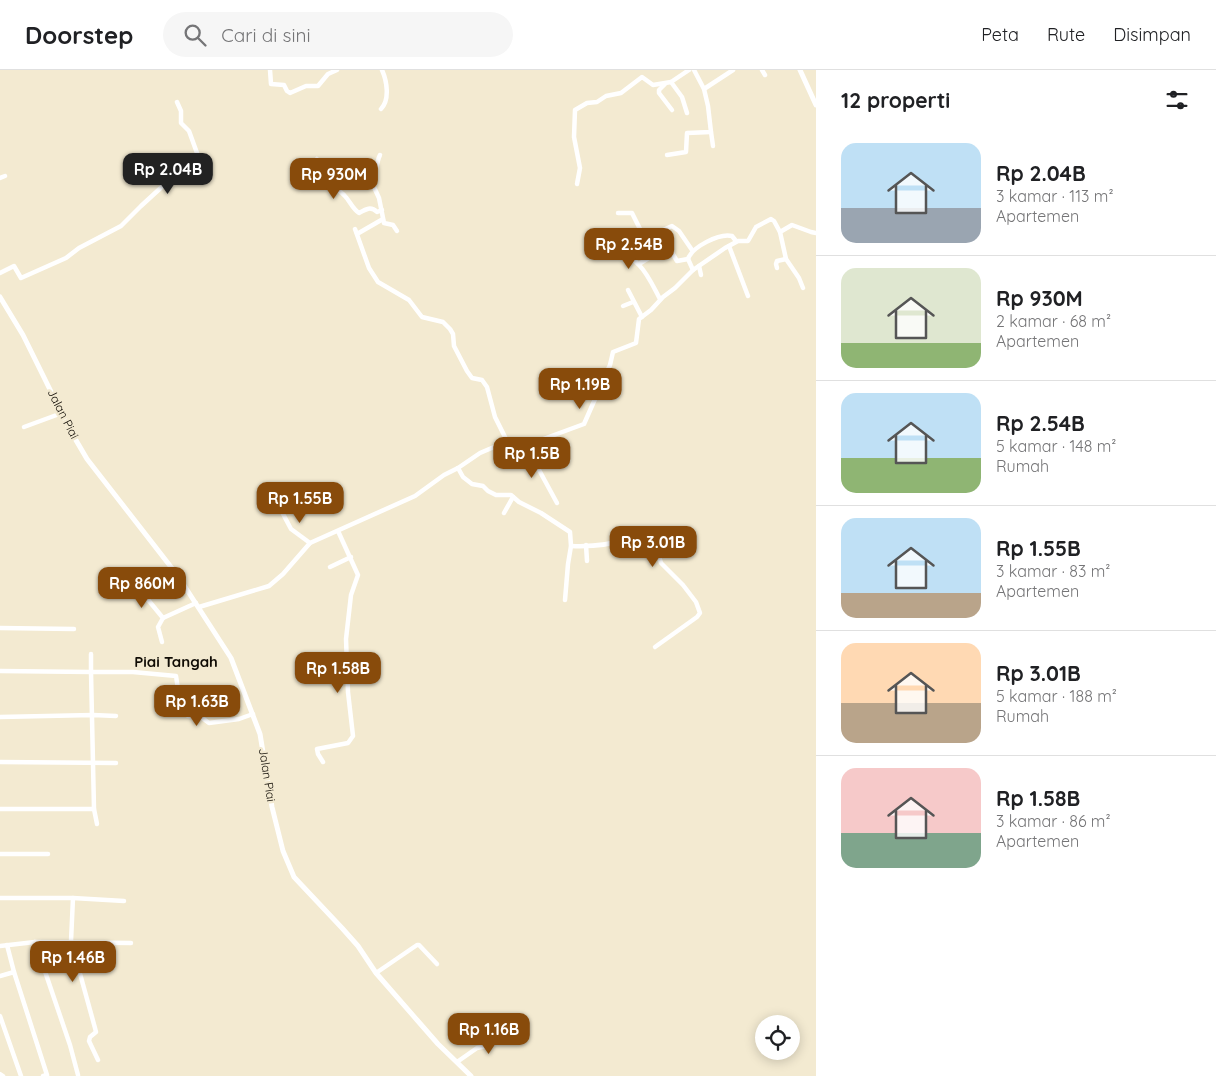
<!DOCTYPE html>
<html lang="id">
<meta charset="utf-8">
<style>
body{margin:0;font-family:Quicksand,sans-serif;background:#f6f6f6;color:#202124;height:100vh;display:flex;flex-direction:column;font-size:19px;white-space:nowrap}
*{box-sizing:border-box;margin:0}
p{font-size:16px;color:#757577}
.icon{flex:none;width:28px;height:28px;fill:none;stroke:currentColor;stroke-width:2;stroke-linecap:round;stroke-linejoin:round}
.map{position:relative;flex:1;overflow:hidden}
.sheet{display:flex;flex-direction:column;background:#fff;width:400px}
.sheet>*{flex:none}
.fabs{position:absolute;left:755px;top:945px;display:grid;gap:10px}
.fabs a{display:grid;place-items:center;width:45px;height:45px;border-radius:50%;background:#fff;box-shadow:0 2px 12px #0003;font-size:25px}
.price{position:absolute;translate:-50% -42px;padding:0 11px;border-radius:10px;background:#884b0b;color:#fff;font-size:16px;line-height:32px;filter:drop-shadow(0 1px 2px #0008)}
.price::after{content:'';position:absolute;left:50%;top:30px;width:15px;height:11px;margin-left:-8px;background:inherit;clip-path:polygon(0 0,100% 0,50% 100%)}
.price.active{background:#222;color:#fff}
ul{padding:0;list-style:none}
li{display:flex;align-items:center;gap:15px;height:125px;padding:0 25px}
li+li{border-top:1px solid #e0e0e0}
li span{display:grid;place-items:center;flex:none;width:140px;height:100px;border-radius:15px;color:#555}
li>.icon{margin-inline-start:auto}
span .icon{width:60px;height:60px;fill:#fffc;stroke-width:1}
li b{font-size:21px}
h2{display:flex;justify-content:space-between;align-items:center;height:60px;padding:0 25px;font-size:21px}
header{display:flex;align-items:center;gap:30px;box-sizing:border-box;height:70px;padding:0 25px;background:#fff;border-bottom:1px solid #e0e0e0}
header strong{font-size:24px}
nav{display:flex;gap:28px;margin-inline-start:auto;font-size:18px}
.search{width:350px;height:45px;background:#f6f6f6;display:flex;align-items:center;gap:12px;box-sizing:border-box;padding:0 18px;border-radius:28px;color:#757577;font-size:19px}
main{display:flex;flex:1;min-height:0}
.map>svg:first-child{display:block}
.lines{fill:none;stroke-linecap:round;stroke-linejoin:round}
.minor{stroke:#fff;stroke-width:4.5}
.tertiary{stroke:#fff;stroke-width:5}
.labels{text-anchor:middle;stroke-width:5;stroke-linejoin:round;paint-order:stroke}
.street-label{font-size:12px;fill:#100c05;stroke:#f3ead1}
.quarter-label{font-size:15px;font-weight:bold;fill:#100c05;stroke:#f3ead1}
</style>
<header>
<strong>Doorstep</strong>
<div class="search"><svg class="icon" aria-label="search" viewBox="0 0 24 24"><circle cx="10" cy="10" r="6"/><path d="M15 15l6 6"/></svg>Cari di sini</div>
<nav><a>Peta</a><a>Rute</a><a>Disimpan</a></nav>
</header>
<main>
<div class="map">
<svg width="816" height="1006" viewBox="0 0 816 1006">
<rect width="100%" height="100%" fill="#f3ead1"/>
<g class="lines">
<g class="minor">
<polyline points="270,0 271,14 284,15 287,21 290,23 306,16 318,16 328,4 337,0"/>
<polyline points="694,0 704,19 733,0"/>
<polyline points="762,0 765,5"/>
<polyline points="665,14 659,20 659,23 672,40"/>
<path d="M381,39c9,-9 6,-28 1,-39"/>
<polyline points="687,43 682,27 671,12 689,0"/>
<polyline points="711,62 713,76"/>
<path d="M380,85c-3,5 -2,10 -5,16l-4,1 -1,5 3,8 6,13 5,25 9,2 4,6"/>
<polyline points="667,85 686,82 687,63 711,62 708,36 704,19"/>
<path d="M317,89l-5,7c7,13 21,19 32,29 6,6 8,13 15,18 7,-4 12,-7 18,-1l5,-2"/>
<polyline points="0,108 5,106"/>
<polyline points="577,114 580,98 574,67 575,40 587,33 597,32 606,26 621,23 642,7 653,15 671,12"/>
<polyline points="618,143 632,143 652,183 652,186 639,194"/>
<polyline points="355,159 369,198 378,212 409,230 422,247 443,252 450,259 453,264 454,276 467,301 472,308 482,310 487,317 495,347 511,379"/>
<polyline points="780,162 786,189 799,208 803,218"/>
<polyline points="357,164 383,149"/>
<path d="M618,164c2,14 12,22 21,31 9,9 15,23 21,34"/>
<polyline points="663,167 661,161 672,156 679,161 692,180"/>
<polyline points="729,176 748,226"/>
<polyline points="671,181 677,191 688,189"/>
<polyline points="699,196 701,205"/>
<polyline points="777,198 776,194 777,191 786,189"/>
<path d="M693,200l-5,-11c4,-12 31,-26 44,-23l4,5"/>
<polyline points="0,203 14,196 21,208 66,188 79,178 121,156 141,136 165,114 175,99 196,86 197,83 189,61 181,53 181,41 177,32"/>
<polyline points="628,220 642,247"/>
<polyline points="623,236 633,232"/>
<polyline points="576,313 602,309"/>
<polyline points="24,357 62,343"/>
<polyline points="526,376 557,433"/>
<polyline points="458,398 463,407 472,414 483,416 488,421 496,425 511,425 519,432 541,443 570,462 571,476 568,494 565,530"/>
<polyline points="282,442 291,459 310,473"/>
<polyline points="504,443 513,427"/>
<polyline points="586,475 587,491"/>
<path d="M571,476c19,1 42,-2 60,-8 5,-2 9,-6 13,-8l5,1 6,11 6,21 22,22 13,17 4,11 -3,4 -42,30"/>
<polyline points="330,497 351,487"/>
<polyline points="126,503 163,548 158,557 162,572"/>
<polyline points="113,524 132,511"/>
<polyline points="199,537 269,516 283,504 310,473 415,426 444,405 458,398 480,383 494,377 509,379 519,378 584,354 610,295 613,282 636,273 639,249 651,240 663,227 675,218 693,200 725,178 738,171 748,171 756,157 771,149 774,151 780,162 792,155 811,162 816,163"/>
<polyline points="163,548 196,533"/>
<polyline points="0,558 74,559"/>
<polyline points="91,584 91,602 133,602 176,606 180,632 185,644 188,646 201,647 209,653 239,649 253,644"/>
<polyline points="0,601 91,602 94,739 0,739"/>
<polyline points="0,647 93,645 116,646"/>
<polyline points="0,692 116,693"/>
<polyline points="323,692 318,684 317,679 348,673 353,666 348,622 346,569 351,525 358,505 338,461"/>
<polyline points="94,739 97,754"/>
<polyline points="0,784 48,784"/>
<polyline points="0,828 73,828 124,831"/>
<polyline points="73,828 71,871 95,958 96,962 90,967 89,971 98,990"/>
<polyline points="7,875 14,902"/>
<polyline points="0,876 35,872"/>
<polyline points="376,903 417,875 419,875 437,894"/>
<polyline points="0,906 14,902 47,1005 43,1006"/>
<polyline points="0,946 21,1006"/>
<polyline points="457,992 477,978 491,975 510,964 515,964 523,972"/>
<polyline points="0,1004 3,1006"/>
<polyline points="78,1005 70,975 35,872 131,873"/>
</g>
<g class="tertiary">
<polyline points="800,0 816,35"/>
<polyline points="0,227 23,265 70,360 87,389 178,506 231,588 260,664 272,737 283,781 294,807 342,858 358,876 376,903 417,950 438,974 471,1006"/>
</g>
</g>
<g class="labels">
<g class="street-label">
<text transform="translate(63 344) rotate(63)" y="4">Jalan Piai</text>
<text transform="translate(267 705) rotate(81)" y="4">Jalan Piai</text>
</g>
<g class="quarter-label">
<text x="176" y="597">Piai Tangah</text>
</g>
</g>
</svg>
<div class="fabs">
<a><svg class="icon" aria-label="locate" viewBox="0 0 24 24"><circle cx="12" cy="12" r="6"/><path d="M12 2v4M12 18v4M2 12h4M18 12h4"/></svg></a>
</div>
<b class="price active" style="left:168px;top:125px">Rp 2.04B</b>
<b class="price" style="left:334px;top:130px">Rp 930M</b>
<b class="price" style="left:629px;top:200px">Rp 2.54B</b>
<b class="price" style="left:580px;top:340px">Rp 1.19B</b>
<b class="price" style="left:532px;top:409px">Rp 1.5B</b>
<b class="price" style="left:300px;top:454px">Rp 1.55B</b>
<b class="price" style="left:653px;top:498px">Rp 3.01B</b>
<b class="price" style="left:142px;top:539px">Rp 860M</b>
<b class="price" style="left:338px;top:624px">Rp 1.58B</b>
<b class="price" style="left:197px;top:657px">Rp 1.63B</b>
<b class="price" style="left:73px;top:913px">Rp 1.46B</b>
<b class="price" style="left:489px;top:985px">Rp 1.16B</b>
</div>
<section class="sheet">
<h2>12 properti<svg class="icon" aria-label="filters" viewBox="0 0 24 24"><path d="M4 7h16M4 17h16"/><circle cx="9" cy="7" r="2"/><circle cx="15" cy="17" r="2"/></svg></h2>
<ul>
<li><span style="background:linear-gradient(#bfe0f5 65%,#9aa5b1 0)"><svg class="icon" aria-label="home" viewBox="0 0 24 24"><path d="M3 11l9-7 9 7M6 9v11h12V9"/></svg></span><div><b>Rp 2.04B</b><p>3 kamar · 113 m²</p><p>Apartemen</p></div></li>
<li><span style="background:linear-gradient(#dfe7d0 75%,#8fb573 0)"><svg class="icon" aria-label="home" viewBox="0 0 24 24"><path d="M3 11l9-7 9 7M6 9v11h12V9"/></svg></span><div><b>Rp 930M</b><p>2 kamar · 68 m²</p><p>Apartemen</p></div></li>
<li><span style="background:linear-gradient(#bfe0f5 65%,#8fb573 0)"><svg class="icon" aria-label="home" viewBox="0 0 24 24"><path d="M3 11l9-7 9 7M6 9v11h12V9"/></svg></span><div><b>Rp 2.54B</b><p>5 kamar · 148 m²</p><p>Rumah</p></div></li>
<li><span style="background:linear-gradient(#bfe0f5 75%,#b9a48a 0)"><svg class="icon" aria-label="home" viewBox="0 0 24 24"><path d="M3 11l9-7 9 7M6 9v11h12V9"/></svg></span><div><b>Rp 1.55B</b><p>3 kamar · 83 m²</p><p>Apartemen</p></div></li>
<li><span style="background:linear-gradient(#ffd9b3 60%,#b9a48a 0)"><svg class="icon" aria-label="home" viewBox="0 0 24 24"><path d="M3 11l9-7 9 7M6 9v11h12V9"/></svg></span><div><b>Rp 3.01B</b><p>5 kamar · 188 m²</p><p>Rumah</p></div></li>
<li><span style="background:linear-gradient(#f6c9c9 65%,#7fa58c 0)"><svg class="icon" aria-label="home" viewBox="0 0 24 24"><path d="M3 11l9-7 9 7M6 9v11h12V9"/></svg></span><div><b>Rp 1.58B</b><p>3 kamar · 86 m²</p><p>Apartemen</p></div></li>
</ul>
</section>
</main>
